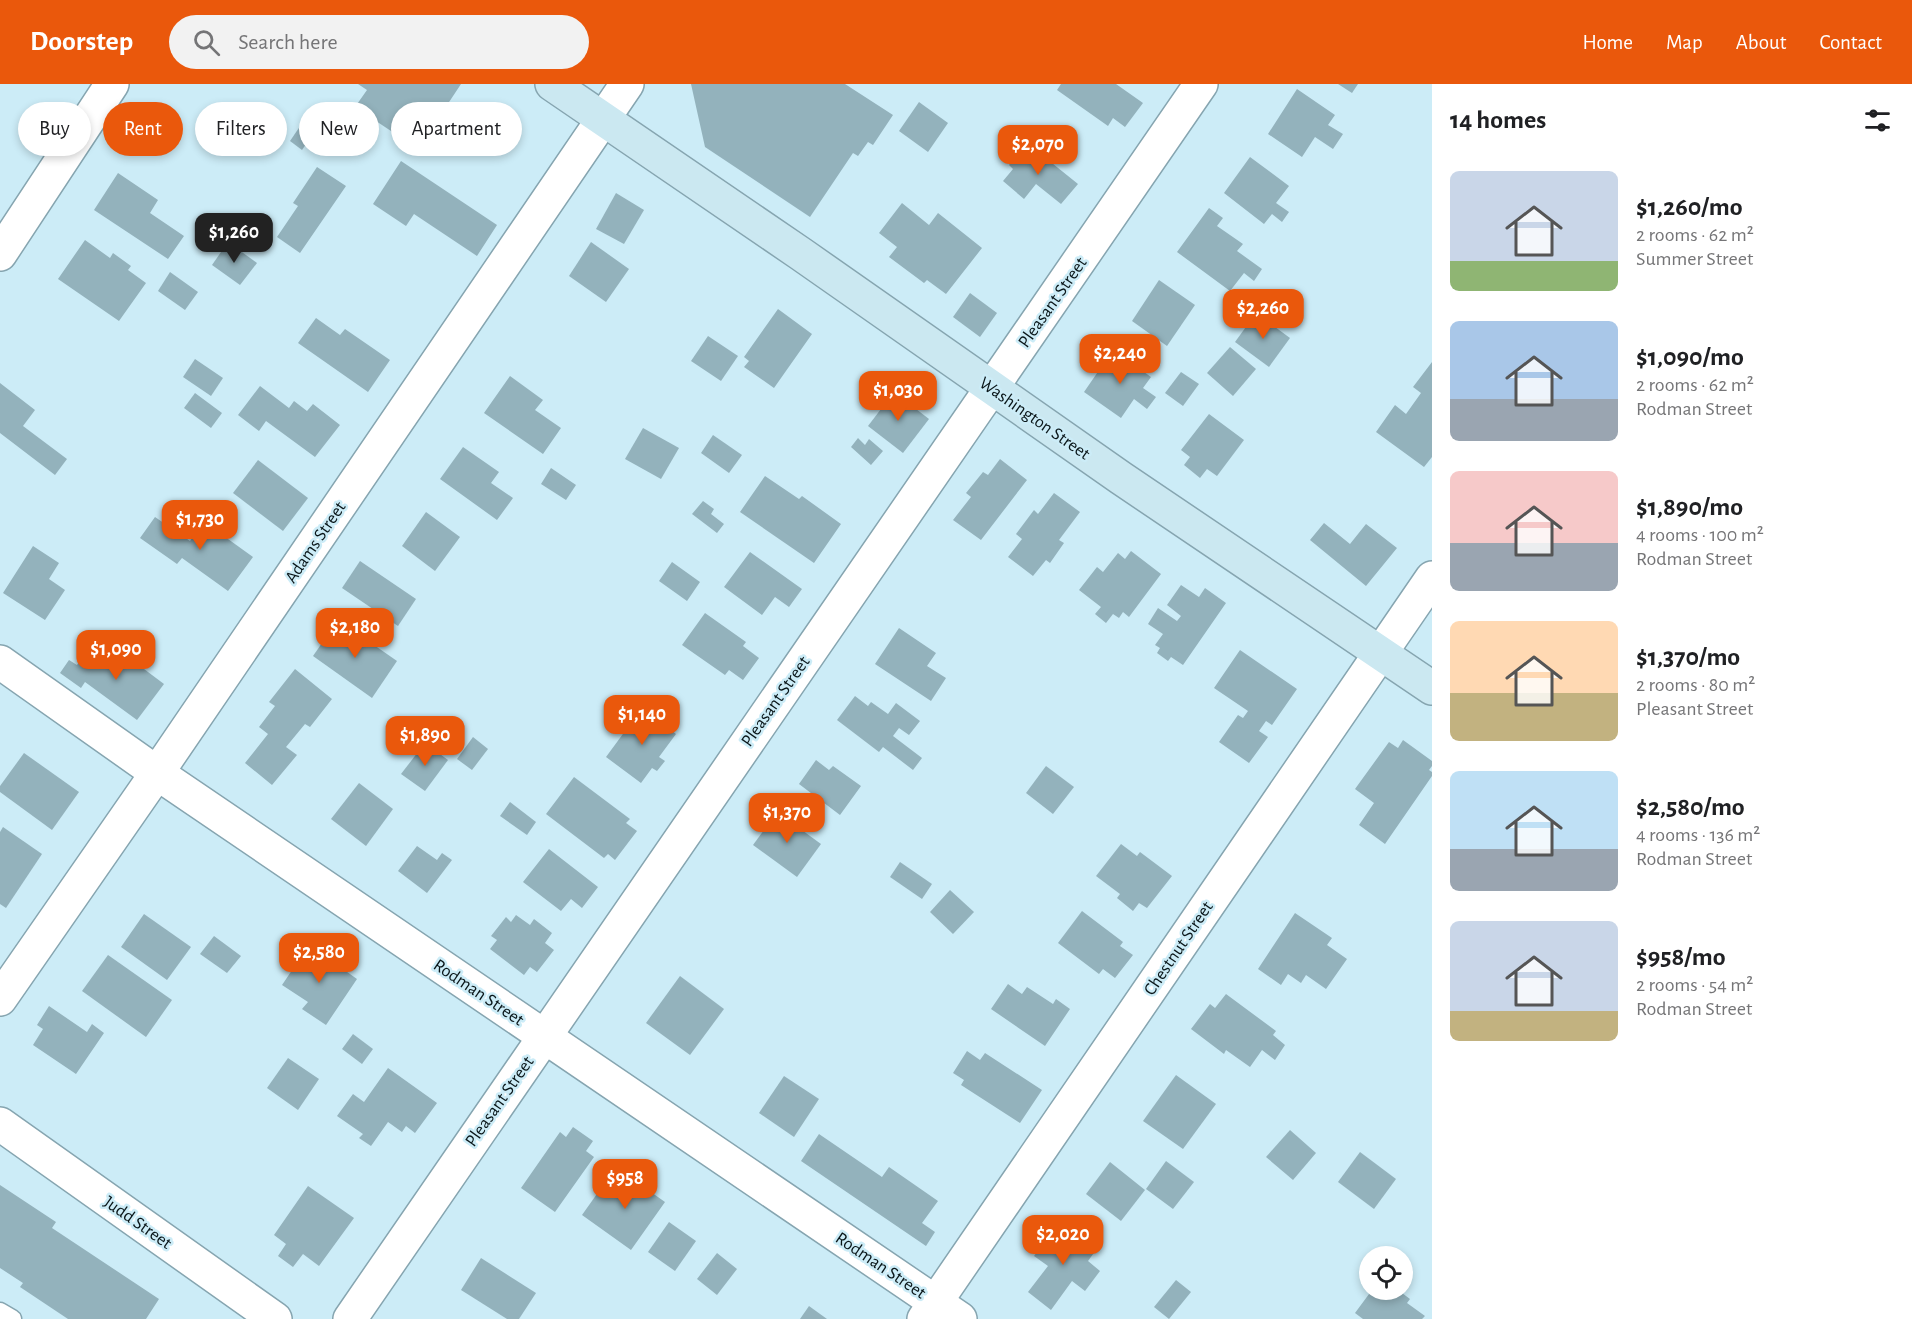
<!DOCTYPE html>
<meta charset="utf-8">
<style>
body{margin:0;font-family:"Alegreya Sans",sans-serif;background:#f2f2f2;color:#202124;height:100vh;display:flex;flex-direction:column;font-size:22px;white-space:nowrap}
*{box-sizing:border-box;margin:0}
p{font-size:20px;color:#757577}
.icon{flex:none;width:33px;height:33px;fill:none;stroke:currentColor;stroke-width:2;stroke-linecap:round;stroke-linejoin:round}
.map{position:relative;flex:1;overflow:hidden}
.side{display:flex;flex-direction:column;background:#fff;width:480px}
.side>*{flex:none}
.guide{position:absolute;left:18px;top:18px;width:570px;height:54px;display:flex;gap:12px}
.tools{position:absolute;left:1359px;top:1162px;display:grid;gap:12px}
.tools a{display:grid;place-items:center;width:54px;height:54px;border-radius:50%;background:#fff;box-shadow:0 3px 9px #0003;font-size:30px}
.price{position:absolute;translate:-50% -51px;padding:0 14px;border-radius:12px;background:#ea580c;color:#fff;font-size:20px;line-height:39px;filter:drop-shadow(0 2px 3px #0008)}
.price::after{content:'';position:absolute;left:50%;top:36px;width:18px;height:14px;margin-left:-9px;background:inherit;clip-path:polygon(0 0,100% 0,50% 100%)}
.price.active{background:#222;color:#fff}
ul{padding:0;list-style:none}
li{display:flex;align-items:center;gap:18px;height:150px;padding:0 18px}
li span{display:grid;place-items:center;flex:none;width:168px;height:120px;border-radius:9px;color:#555}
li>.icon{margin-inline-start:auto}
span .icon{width:72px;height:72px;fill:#fffc;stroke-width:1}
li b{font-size:26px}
h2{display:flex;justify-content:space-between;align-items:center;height:72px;padding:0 18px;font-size:26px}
.pill{padding:0 21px;border-radius:27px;background:#fff;box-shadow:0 3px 9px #0003;font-size:21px;line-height:54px}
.pill.active{background:#ea580c;color:#fff}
header{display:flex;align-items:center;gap:36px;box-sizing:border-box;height:84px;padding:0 30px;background:#ea580c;color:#fff}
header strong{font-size:28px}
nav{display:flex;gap:33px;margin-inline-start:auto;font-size:21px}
.search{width:420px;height:54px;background:#f2f2f2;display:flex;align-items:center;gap:15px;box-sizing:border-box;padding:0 21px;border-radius:33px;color:#757577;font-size:22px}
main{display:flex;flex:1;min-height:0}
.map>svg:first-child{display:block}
.building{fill:#93b2bc}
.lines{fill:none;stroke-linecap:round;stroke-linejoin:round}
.service-casing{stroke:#86a5b0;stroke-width:21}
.minor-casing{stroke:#86a5b0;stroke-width:36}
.secondary-casing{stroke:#86a5b0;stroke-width:36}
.service{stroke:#fff;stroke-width:18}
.minor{stroke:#fff;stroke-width:33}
.secondary{stroke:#cbe8f1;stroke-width:33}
.labels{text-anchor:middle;stroke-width:5;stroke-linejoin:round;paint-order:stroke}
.street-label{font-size:18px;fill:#091518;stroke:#ccecf7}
</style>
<header>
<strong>Doorstep</strong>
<div class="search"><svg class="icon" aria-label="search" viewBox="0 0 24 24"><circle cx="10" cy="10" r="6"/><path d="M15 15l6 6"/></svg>Search here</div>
<nav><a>Home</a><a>Map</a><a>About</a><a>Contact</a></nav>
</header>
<main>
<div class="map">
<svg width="1432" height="1235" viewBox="0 0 1432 1235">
<rect width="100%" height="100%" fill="#ccecf7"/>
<g class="building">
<polygon points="358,0 461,0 418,65 355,23 367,6"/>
<polygon points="691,0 845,0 893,31 873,61 868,58 858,72 853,69 810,133 705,63"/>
<polygon points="1061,0 1116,0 1143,19 1125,43 1113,34 1108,42 1057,6"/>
<polygon points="1338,0 1358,0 1352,9"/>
<polygon points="1297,5 1335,31 1328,41 1343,50 1333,65 1315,53 1302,73 1268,50"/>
<polygon points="919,18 948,39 928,68 899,47"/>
<polygon points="305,35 317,44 302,66 290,57"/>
<polygon points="1027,59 1078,100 1061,120 1036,100 1024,115 1003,97 1013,85 1009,81"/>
<polygon points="1250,73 1289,102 1276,119 1289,128 1282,138 1272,130 1264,140 1224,109"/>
<polygon points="401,77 497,141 477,172 414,130 406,142 373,120"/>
<polygon points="317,83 346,102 300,169 277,153 298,122 293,119"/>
<polygon points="118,89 158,116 150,129 184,152 168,175 94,126"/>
<polygon points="616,109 644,126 624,160 596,145"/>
<polygon points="902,119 929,141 938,129 982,164 946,210 927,196 924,199 889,173 897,163 879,149"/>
<polygon points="1209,124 1223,134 1217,142 1243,160 1237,167 1262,185 1254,197 1244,189 1230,207 1177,168"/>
<polygon points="85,156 110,174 113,169 131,182 128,186 146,199 119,237 58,195"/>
<polygon points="228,158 257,179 240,201 212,181"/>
<polygon points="591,158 629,185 606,218 569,192"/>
<polygon points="170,188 198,208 185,226 158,207"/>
<polygon points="1159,196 1195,221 1167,262 1132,237"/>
<polygon points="970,209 997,229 980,253 953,233"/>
<polygon points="778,225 812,250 774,304 744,283 749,277 744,273"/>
<polygon points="1256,229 1290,254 1269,283 1235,258"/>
<polygon points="316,234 340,251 345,245 390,276 368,308 298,259"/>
<polygon points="708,252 738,272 721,297 691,277"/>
<polygon points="1230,263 1256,285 1233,312 1207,289"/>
<polygon points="1113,266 1151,293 1143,304 1156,313 1147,325 1134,315 1121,334 1084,308"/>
<polygon points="195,275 223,294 211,312 183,293"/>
<polygon points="1432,278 1432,373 1424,383 1376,348 1395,321 1406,330 1421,309 1413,303"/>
<polygon points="1181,288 1199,300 1183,322 1165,309"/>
<polygon points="510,292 543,316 535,326 561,344 543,370 484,329"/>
<polygon points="0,299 35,326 23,342 67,375 55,391 0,349"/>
<polygon points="260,302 289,324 294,317 307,327 313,320 340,341 315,373 266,337 259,347 238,331"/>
<polygon points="894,308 929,335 903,369 868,342"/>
<polygon points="195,309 222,329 211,344 184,324"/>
<polygon points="1209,330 1244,356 1217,392 1207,385 1200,394 1184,381 1190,373 1181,366"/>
<polygon points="643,344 679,364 661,395 625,375"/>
<polygon points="713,351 742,371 729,389 701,369"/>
<polygon points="858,354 865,361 869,355 883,367 871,381 851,363"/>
<polygon points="463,363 499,388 491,399 513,414 497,436 440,395"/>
<polygon points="1000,375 1027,396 981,456 953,436 971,413 966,409 983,388 988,391"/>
<polygon points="258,376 308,414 283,447 233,409"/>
<polygon points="551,384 576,401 566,416 541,400"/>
<polygon points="765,392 799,415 802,412 841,440 814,479 740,428"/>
<polygon points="1054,409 1080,428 1059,456 1064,459 1050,479 1046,476 1033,492 1008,473 1022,455 1016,450 1034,426 1038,430"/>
<polygon points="703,417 714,425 711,430 724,440 717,449 692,430"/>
<polygon points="426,428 460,453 435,487 402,462"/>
<polygon points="155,433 190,457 203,437 253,473 228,507 182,474 177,480 140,454"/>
<polygon points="1324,439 1350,460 1366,440 1397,464 1366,502 1310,456"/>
<polygon points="33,462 59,479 49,495 65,506 45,536 3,509"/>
<polygon points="1131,467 1161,490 1129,533 1123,528 1119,534 1113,530 1106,539 1095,530 1101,523 1079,506 1097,483 1103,488 1118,469 1125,475"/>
<polygon points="750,468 802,505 789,523 775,513 762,531 724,503"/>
<polygon points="360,477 416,515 398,542 342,504"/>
<polygon points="672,478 700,498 687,517 659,497"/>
<polygon points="1181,501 1199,513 1205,504 1226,519 1183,581 1171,573 1168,577 1157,569 1160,564 1155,561 1163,550 1148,540 1158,524 1177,537 1181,532 1167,521"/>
<polygon points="705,529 746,558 743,562 759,574 743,596 729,586 725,591 682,561"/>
<polygon points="338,536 397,577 372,614 313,572"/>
<polygon points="899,544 936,569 927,582 946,594 931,617 875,580"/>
<polygon points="89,564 115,583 124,570 164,600 137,636 85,598 81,604 60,589 69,576 77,581"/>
<polygon points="1240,566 1297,605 1272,641 1266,637 1259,647 1268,653 1249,679 1219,658 1238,631 1243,634 1248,627 1214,604"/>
<polygon points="295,585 332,615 310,643 305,640 286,663 297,671 272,701 245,679 268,650 259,643 275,622 269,618"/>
<polygon points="855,612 868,622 871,618 888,630 896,619 920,637 909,651 899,644 893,652 922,674 913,686 883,663 879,668 837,636"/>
<polygon points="642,624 676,650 659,673 665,677 657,687 652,684 641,699 606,673"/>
<polygon points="473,653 488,665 472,686 457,675"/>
<polygon points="1403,656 1432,677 1432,682 1429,686 1432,688 1432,692 1385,760 1359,741 1374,719 1355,705 1389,658 1398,664"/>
<polygon points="425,659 448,676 425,707 401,690"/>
<polygon points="24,669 79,708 52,746 0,708 0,702"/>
<polygon points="816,676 829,686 833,682 861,702 840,731 799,700"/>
<polygon points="1046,682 1074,703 1053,730 1026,709"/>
<polygon points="574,693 630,735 626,739 637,747 615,776 608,770 604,774 546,730"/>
<polygon points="359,699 393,725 366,762 331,735"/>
<polygon points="510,718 536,738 527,751 500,732"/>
<polygon points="777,728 821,760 797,793 753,761"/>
<polygon points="3,743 42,770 6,824 0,820 0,748"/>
<polygon points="1121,760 1137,772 1140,768 1172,792 1147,824 1139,819 1133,827 1117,814 1120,810 1096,792"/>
<polygon points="417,762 437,776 442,769 452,776 427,809 398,787"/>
<polygon points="549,765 598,803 582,824 571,815 561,827 523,798"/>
<polygon points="900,778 932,800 922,815 890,793"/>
<polygon points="950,806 974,828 953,850 930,828"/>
<polygon points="1082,827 1123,858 1120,862 1133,871 1115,894 1103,885 1099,890 1058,859"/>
<polygon points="1295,829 1332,854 1327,861 1347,875 1326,905 1306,891 1301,899 1288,890 1281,901 1258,885"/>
<polygon points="144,830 191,863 167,896 121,863"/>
<polygon points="516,831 530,841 534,835 552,849 545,859 554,866 537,888 530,883 524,891 490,865 497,856 491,852 506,833 511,838"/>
<polygon points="214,852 241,872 227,889 200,870"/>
<polygon points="309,861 357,895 326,941 302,925 308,918 282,901"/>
<polygon points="108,871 172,916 146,953 82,907"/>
<polygon points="680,892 724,925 690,971 646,939"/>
<polygon points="1008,900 1022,910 1027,903 1053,920 1056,915 1070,925 1045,962 991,925"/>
<polygon points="1226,910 1276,947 1273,951 1285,961 1275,976 1262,966 1250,983 1226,966 1224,970 1191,945 1210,920 1215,924"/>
<polygon points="49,922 87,948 92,940 104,949 76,990 33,961 43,945 37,941"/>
<polygon points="353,950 373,965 362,980 342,965"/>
<polygon points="967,967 980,976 985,969 1042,1006 1020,1039 961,1001 964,996 953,989"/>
<polygon points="288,974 319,995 298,1026 267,1004"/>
<polygon points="388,984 437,1019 415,1049 406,1042 402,1048 388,1038 371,1062 359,1054 363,1050 337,1032 353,1010 364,1018"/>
<polygon points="1176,991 1216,1020 1183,1065 1143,1037"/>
<polygon points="784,992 819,1015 794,1053 759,1029"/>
<polygon points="573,1043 593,1057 586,1067 594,1073 555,1128 521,1104 560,1048 566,1053"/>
<polygon points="1290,1046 1316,1069 1293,1096 1266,1073"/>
<polygon points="819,1050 882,1093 889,1083 938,1117 922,1139 935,1148 926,1162 801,1077"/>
<polygon points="1360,1068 1396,1095 1374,1125 1338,1098"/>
<polygon points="1166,1077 1194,1098 1173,1125 1146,1105"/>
<polygon points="1110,1078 1145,1106 1121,1137 1086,1110"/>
<polygon points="636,1086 653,1098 648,1106 665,1118 631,1166 582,1131 604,1100 619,1111"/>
<polygon points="0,1101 56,1138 52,1144 159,1215 146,1235 68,1235 20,1203 23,1199 0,1184"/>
<polygon points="308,1102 354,1134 319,1182 303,1170 293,1183 278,1172 286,1160 274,1151"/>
<polygon points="669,1138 696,1157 675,1187 648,1168"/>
<polygon points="1059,1139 1096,1166 1088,1177 1100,1187 1085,1207 1072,1197 1051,1226 1028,1208 1048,1182 1034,1172"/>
<polygon points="717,1169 737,1185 717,1211 697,1195"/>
<polygon points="481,1174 536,1209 519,1235 507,1235 461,1206"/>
<polygon points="1176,1196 1191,1208 1169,1235 1154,1223"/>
<polygon points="1372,1206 1398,1206 1410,1215 1407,1219 1425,1232 1422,1235 1363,1235 1355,1229"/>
<polygon points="809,1222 827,1235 800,1235"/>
</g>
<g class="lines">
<defs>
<polyline id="service" points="0,1228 12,1235"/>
<g id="minor">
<polyline points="0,170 112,0"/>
<polyline points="0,578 157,689 960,1235"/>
<polyline points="0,915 157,689 627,0"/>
<polyline points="0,1040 275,1235"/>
<polyline points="350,1235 1201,0"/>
<polyline points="924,1235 1432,494"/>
</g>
<polyline id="secondary" points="552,0 801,170 1121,394 1432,604"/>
</defs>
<use href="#service" class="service-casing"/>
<use href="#minor" class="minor-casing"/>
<use href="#secondary" class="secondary-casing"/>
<use href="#service" class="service"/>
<use href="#minor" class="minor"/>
<use href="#secondary" class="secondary"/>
</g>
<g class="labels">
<g class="street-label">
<text transform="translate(1052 218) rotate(-55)" y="6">Pleasant Street</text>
<text transform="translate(1035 334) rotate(35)" y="6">Washington Street</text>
<text transform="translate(315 458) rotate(-56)" y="6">Adams Street</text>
<text transform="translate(775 617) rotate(-55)" y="6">Pleasant Street</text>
<text transform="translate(1178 864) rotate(-56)" y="6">Chestnut Street</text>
<text transform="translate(479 908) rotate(34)" y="6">Rodman Street</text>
<text transform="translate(499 1017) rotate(-55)" y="6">Pleasant Street</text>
<text transform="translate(138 1138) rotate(35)" y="6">Judd Street</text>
<text transform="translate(881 1181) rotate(34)" y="6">Rodman Street</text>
</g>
</g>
</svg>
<div class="tools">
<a><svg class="icon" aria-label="locate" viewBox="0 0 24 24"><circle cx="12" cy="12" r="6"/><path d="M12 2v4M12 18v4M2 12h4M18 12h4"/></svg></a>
</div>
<b class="price" style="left:1038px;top:92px">$2,070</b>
<b class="price active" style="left:234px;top:180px">$1,260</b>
<b class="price" style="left:1263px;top:256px">$2,260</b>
<b class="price" style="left:1120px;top:301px">$2,240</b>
<b class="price" style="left:898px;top:338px">$1,030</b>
<b class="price" style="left:200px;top:467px">$1,730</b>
<b class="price" style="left:355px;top:575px">$2,180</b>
<b class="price" style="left:116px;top:597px">$1,090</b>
<b class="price" style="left:642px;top:662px">$1,140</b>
<b class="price" style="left:425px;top:683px">$1,890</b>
<b class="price" style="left:787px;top:760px">$1,370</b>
<b class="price" style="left:319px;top:900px">$2,580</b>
<b class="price" style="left:625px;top:1126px">$958</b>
<b class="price" style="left:1063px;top:1182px">$2,020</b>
<div class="guide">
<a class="pill">Buy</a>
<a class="pill active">Rent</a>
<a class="pill">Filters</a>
<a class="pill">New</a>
<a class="pill">Apartment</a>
</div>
</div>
<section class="side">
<h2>14 homes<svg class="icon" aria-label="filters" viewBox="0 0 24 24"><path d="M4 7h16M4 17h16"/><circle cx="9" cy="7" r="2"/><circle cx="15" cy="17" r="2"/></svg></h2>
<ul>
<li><span style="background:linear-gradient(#c9d6e8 75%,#8fb573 0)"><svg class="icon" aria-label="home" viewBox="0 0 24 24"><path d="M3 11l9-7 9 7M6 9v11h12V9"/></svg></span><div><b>$1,260/mo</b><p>2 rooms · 62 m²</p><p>Summer Street</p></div></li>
<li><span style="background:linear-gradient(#a9c7e8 65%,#9aa5b1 0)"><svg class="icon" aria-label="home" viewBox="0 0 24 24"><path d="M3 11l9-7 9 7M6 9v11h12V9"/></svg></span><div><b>$1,090/mo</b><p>2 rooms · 62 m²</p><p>Rodman Street</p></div></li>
<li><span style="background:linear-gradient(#f6c9c9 60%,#9aa5b1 0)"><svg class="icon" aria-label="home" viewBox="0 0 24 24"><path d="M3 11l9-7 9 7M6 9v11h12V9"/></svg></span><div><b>$1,890/mo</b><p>4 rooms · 100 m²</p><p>Rodman Street</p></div></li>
<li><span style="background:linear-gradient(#ffd9b3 60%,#c2b280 0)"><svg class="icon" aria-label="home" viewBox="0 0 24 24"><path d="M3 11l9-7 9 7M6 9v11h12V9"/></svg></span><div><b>$1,370/mo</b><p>2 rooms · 80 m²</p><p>Pleasant Street</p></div></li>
<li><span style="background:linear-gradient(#bfe0f5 65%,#9aa5b1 0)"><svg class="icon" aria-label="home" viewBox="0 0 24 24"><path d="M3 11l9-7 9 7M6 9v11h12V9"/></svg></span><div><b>$2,580/mo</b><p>4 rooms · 136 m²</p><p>Rodman Street</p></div></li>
<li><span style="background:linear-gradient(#c9d6e8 75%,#c2b280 0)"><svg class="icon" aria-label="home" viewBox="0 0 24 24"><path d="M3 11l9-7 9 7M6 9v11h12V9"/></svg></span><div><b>$958/mo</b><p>2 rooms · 54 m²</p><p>Rodman Street</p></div></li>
</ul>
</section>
</main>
